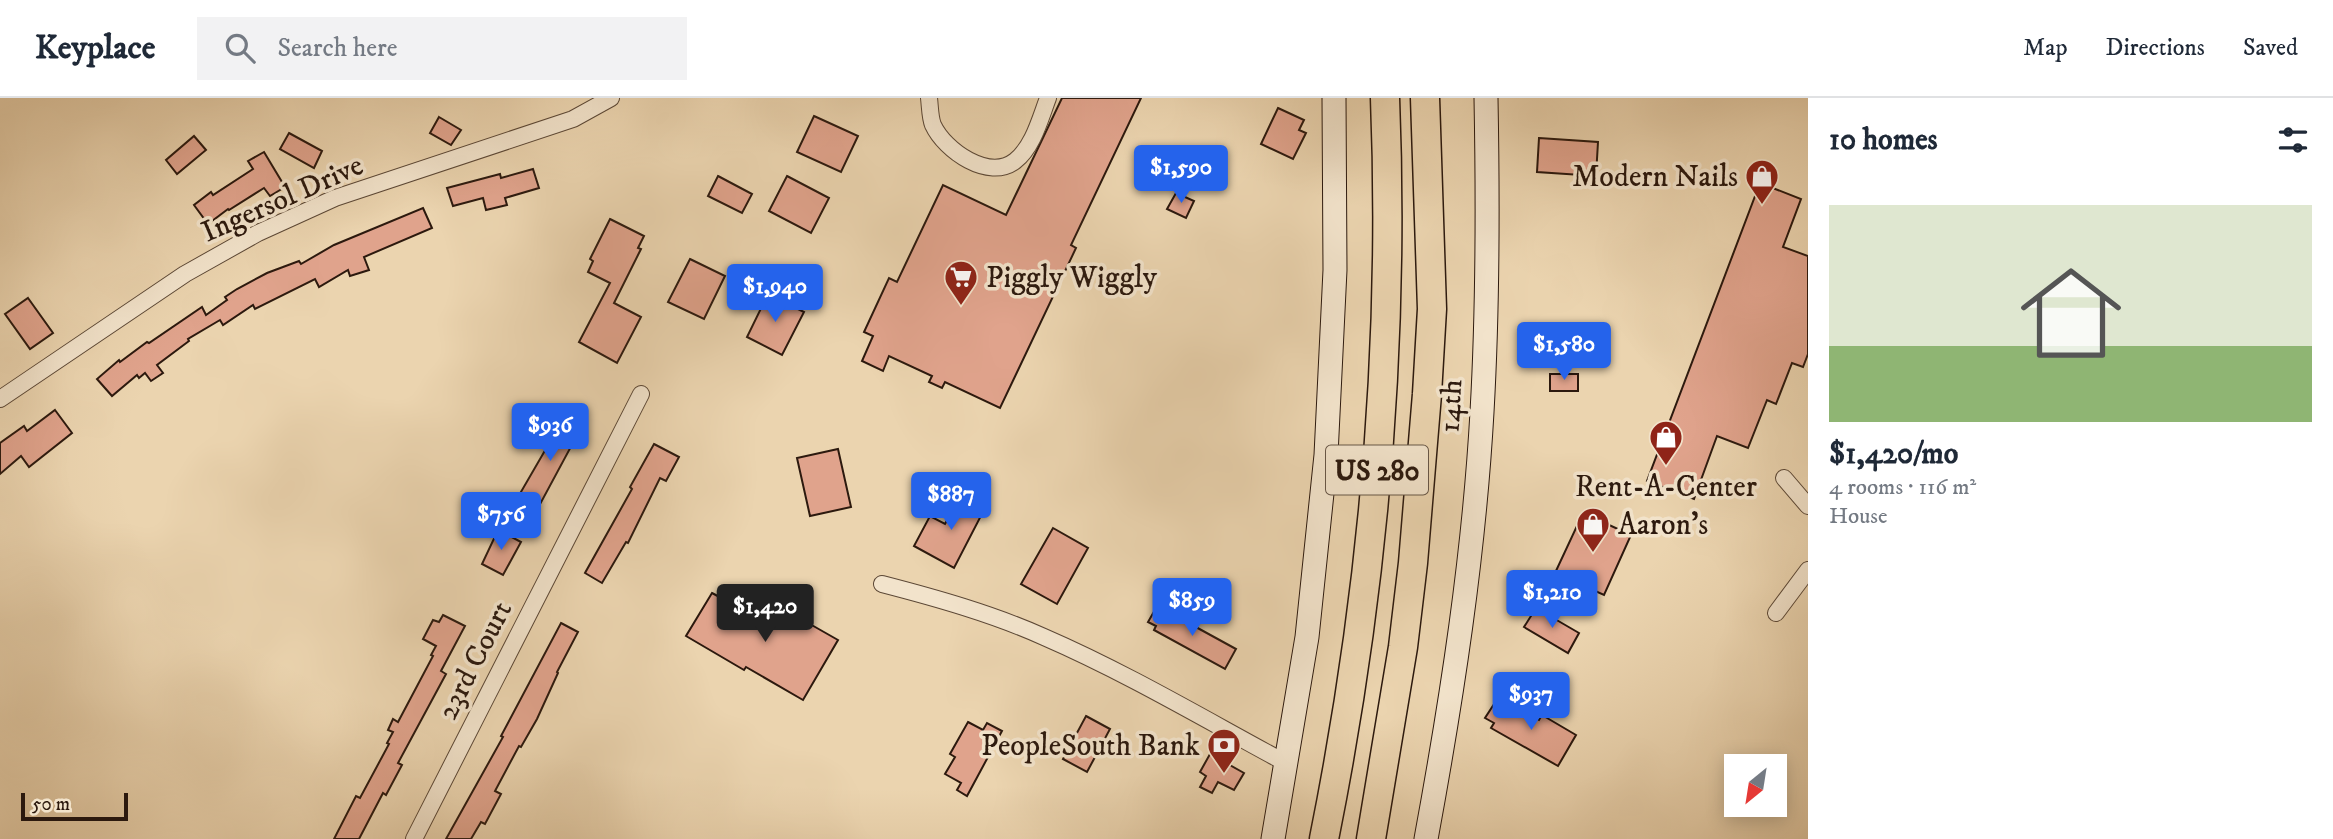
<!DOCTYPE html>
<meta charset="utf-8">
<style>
body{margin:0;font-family:"IM FELL DW Pica",serif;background:#f2f2f3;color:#1f2937;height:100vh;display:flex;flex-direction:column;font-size:26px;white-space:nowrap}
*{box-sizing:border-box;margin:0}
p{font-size:23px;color:#747a83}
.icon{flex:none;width:38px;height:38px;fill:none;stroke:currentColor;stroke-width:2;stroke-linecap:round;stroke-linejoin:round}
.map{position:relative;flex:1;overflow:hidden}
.side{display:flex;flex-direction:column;background:#fff;width:525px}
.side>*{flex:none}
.needle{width:46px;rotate:210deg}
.buttons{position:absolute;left:1724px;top:656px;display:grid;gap:14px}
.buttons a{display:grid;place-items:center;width:63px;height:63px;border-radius:0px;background:#fff;box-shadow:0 4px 18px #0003;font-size:35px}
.scale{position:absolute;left:21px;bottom:18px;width:107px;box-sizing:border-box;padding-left:7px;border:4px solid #2c190e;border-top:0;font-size:19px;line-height:24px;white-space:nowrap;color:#2c190e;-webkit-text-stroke:5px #f2e3cb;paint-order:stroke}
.price{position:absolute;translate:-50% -60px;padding:0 16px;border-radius:7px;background:#2563eb;color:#fff;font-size:23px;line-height:46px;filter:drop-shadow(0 2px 4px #0008)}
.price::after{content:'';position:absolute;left:50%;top:42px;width:21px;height:16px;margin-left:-10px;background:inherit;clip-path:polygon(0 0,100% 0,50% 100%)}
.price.active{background:#222;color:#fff}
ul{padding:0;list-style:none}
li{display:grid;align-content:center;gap:14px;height:371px;padding:0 21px}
li span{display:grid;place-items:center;height:217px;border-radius:0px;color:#555}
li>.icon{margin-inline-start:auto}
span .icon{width:126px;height:126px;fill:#fffc;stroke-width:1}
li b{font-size:30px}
h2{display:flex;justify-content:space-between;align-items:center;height:84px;padding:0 21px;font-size:30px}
header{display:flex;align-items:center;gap:42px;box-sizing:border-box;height:98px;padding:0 35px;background:#fff;border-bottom:2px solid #e0e1e3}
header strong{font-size:33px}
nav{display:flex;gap:38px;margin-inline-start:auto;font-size:24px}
.search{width:490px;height:63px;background:#f2f2f3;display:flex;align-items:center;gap:18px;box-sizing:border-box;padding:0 24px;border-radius:0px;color:#747a83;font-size:26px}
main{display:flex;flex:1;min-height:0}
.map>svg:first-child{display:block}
.building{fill:#e0a38c;stroke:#2c190e;stroke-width:2}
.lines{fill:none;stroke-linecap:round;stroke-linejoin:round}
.street-casing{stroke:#5c4836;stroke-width:18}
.secondary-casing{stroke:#2c190e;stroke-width:25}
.highway-casing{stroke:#2c190e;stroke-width:31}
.street{stroke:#f2e3cb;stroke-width:16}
.secondary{stroke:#f2e3cb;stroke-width:23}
.highway{stroke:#ebd4af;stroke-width:28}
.labels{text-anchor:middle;stroke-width:7;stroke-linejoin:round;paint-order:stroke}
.shield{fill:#f2e3cb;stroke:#675647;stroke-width:2}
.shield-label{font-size:28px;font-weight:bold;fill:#2c190e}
.poi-label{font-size:30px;fill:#2c190e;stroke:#f2e3cb;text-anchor:end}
.street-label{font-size:30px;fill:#2c190e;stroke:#f2e3cb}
</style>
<header>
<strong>Keyplace</strong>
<div class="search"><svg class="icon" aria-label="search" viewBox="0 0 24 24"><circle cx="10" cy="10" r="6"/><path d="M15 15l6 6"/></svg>Search here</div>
<nav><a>Map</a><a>Directions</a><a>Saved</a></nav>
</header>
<main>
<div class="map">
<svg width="1808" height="741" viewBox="0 0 1808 741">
<rect width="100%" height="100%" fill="#ebd4af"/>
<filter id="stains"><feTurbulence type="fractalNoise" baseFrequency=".00286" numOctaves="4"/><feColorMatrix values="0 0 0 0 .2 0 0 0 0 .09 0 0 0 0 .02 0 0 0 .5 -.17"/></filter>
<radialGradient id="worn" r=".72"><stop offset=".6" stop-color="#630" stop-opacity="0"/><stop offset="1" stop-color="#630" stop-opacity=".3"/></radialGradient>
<g class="building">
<polygon points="1062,0 1141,0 1071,147 1076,150 1000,310 945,284 942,290 929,284 932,278 889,258 883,273 862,263 873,238 864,234 889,180 897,184 943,87 1006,117"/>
<polygon points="1278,10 1304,22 1299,32 1306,35 1293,61 1261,46"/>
<polygon points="814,18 858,38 841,74 797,54"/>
<polygon points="439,19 461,32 451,47 430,35"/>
<polygon points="289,35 322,53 314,70 280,51"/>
<polygon points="194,38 206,52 177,76 166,62"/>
<polygon points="1539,40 1598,44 1596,78 1537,74"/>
<polygon points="264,54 285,89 270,98 264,90 229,112 228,111 208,126 194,107 211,94 213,97 253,71 248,63"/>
<polygon points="533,71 539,90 505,100 507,107 486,112 483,100 453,108 447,90 500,76 501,80"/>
<polygon points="718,78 752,96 742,115 708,98"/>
<polygon points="787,78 829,100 811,135 769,113"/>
<polygon points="1760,85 1801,101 1783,149 1808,158 1808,256 1803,269 1792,265 1776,306 1767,302 1748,350 1717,338 1694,401 1647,383"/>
<polygon points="1176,95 1194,103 1186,120 1167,111"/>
<polygon points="423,110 432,130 364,159 369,172 350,178 348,172 319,189 315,181 255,211 253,207 223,227 220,222 188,241 189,243 157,267 163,275 151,283 145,275 139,280 137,277 112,298 97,281 119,262 120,264 147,244 149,245 202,209 206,217 227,202 225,199 237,191 267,175 299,163 301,166 334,147"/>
<polygon points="610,121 644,138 638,150 641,151 614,205 641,219 617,265 579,244 610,185 588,174 593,163 590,161"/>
<polygon points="690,161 725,178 704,221 668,204"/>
<polygon points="768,196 804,214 782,257 747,239"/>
<polygon points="28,200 53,235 30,251 5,216"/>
<rect x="1550" y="276" width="28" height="17"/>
<polygon points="55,312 72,335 29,369 21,358 0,376 0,345 24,328 27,333"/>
<polygon points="559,318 581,330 538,410 518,399 558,330 554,327"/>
<polygon points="654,346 679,359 666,383 660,380 628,445 626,444 602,485 585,475 632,391 630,389"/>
<polygon points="838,351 851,409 810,418 797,360"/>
<polygon points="962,395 986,408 954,470 914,448 930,418 945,426"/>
<polygon points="1583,415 1631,437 1604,497 1555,475"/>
<polygon points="1053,430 1088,450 1057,506 1021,486"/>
<polygon points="498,432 521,444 503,477 482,466"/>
<polygon points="712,495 770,526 780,509 838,542 803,602 746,569 744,572 686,538"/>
<polygon points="1156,510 1162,513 1163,511 1236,551 1225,571 1154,532 1156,528 1148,524"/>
<polygon points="1536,510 1579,535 1568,555 1524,529"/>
<polygon points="443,517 465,528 441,573 446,576 398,665 402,667 386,697 383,695 359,741 334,741 356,698 360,700 389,646 387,645 393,634 388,632 393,621 398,624 433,558 431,557 436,548 423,541 433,522 439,524"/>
<polygon points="561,525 578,534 557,574 558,575 537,621 521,649 519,648 495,693 501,696 485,726 481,724 471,741 446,741 503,639 501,638"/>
<polygon points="1496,603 1504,608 1507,603 1539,622 1542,617 1576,637 1558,668 1491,630 1494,625 1485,620"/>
<polygon points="1086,618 1110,631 1087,674 1063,661"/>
<polygon points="968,624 983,632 987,625 1002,633 967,698 957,692 961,685 945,676 955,659 950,656"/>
<polygon points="1210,656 1244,675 1234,692 1218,684 1212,695 1200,689 1206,678 1200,674"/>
</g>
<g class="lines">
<defs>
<g id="street">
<path d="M929,0c1,8 1,20 4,27 12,26 56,56 82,36 18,-14 25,-42 33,-63"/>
<polyline points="0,301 185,176 258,135 335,100 573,21 611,0"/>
<polyline points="1784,380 1808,408"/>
<path d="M882,486c54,14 111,30 162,53 83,36 162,83 242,126"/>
<polyline points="1776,515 1808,472"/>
<polyline points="414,741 641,296"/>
</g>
<g id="secondary">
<polyline points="1273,741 1307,539 1326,357 1335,172 1334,0"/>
<path d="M1426,741c26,-141 48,-284 56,-427 6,-105 6,-209 4,-314"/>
</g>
<g id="highway">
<path d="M1324,741c49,-244 71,-492 61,-741"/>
<polyline points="1371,741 1403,549 1413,465 1427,296 1432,211 1425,0"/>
</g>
</defs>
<use href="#street" class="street-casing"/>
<use href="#secondary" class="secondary-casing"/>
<use href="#highway" class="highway-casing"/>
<use href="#street" class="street"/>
<use href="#secondary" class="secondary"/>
<use href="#highway" class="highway"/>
</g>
<defs>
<symbol id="shop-pin" viewBox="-11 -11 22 30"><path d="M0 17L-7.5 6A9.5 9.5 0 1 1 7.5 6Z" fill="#8f2418" stroke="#f2e3cb"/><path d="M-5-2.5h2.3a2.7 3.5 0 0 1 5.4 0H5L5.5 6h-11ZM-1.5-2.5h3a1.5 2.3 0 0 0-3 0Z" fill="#fff"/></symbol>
<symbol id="supermarket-pin" viewBox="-11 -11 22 30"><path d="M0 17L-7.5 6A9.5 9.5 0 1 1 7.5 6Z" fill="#8f2418" stroke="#f2e3cb"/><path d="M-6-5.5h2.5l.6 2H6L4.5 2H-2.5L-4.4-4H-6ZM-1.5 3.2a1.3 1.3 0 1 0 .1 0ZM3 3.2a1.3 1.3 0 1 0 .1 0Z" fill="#fff"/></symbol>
<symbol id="bank-pin" viewBox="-11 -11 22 30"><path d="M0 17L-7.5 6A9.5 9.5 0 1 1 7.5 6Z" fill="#8f2418" stroke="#f2e3cb"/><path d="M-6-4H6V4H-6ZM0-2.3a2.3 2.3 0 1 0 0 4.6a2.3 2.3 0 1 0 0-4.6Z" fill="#fff"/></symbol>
</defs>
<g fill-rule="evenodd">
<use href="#shop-pin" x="1743" y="59" width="38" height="52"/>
<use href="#supermarket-pin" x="942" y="160" width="38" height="52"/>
<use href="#shop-pin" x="1647" y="320" width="38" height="52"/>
<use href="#shop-pin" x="1574" y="407" width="38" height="52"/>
<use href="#bank-pin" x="1205" y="628" width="38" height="52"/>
</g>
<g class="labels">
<rect class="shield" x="1326" y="347.5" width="102" height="49" rx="5"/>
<g class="shield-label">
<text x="1377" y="382">US 280</text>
</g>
<g class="poi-label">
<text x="1738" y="88">Modern Nails</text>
<text x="986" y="189" text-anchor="start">Piggly Wiggly</text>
<text x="1666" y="398" text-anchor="middle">Rent-A-Center</text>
<text x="1618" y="436" text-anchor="start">Aaron's</text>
<text x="1200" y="657">PeopleSouth Bank</text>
</g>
<g class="street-label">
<text transform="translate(282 100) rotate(-24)" y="10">Ingersol Drive</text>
<text transform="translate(1450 308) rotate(-87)" y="10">14th</text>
<text transform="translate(474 562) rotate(-63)" y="10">23rd Court</text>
</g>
</g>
<rect width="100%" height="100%" filter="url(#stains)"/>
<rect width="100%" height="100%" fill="url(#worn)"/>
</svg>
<div class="buttons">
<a><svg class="needle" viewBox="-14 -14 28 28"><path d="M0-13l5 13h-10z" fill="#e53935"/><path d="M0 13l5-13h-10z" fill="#747a83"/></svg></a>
</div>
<div class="scale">50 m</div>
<b class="price" style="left:1181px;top:107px">$1,590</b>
<b class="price" style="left:775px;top:226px">$1,940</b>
<b class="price" style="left:1564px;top:284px">$1,580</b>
<b class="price" style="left:550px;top:365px">$936</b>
<b class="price" style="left:951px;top:434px">$887</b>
<b class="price" style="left:501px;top:454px">$756</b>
<b class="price" style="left:1552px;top:532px">$1,210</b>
<b class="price" style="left:1192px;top:540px">$859</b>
<b class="price active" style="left:765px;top:546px">$1,420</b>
<b class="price" style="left:1531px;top:634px">$937</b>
</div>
<section class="side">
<h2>10 homes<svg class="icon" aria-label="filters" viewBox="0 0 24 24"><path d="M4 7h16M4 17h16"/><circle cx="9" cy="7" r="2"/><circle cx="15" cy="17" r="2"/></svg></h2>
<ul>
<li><span style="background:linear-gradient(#dfe7d0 65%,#8fb573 0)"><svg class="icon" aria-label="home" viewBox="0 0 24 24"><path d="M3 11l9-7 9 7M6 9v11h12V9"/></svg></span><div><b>$1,420/mo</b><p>4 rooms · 116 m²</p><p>House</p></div></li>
</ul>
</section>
</main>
